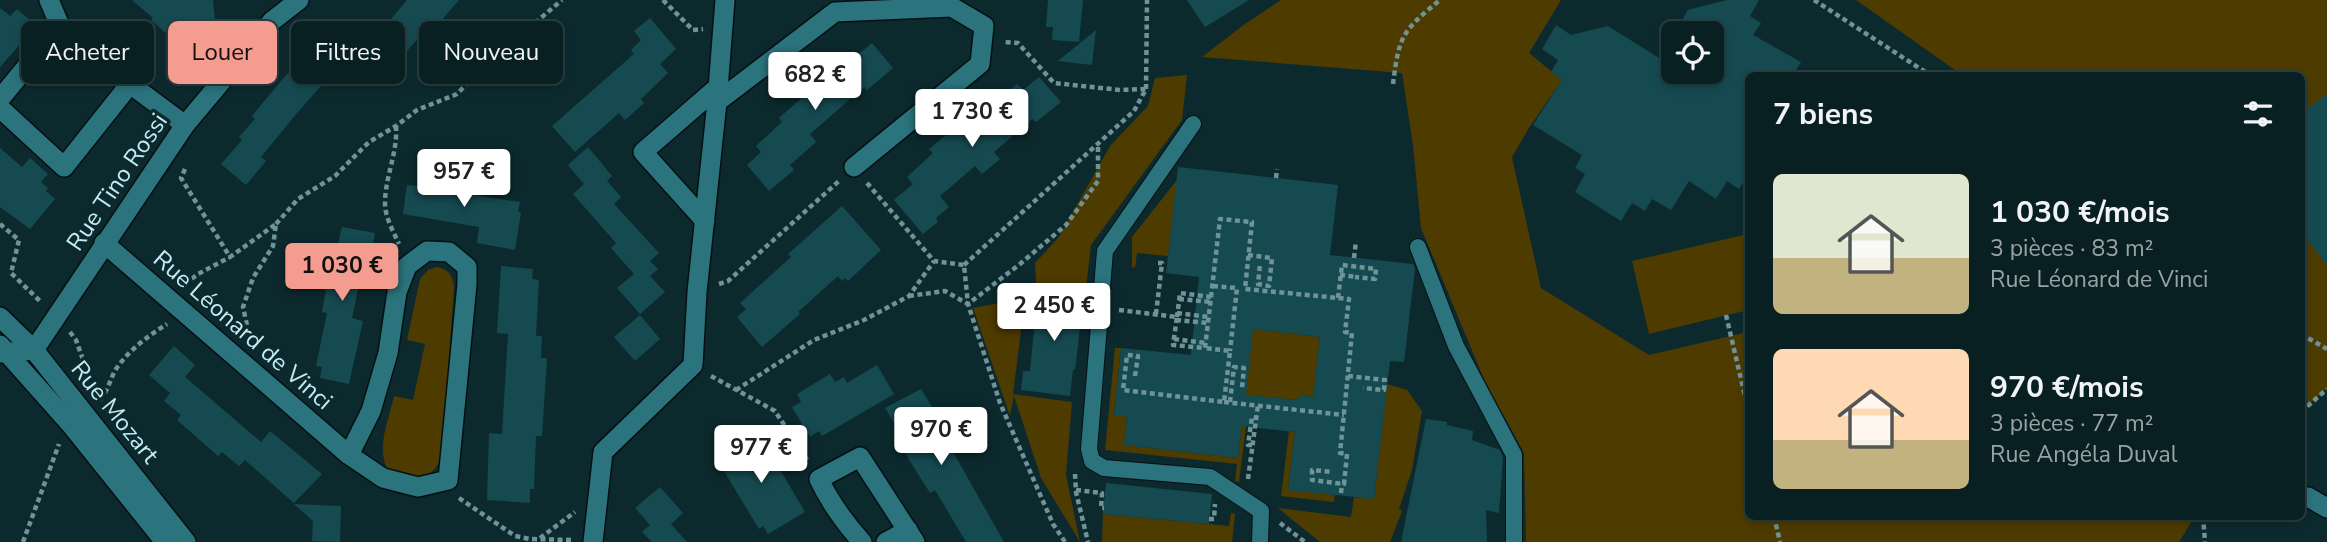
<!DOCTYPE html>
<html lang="fr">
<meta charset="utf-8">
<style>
body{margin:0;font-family:"Nunito Sans",sans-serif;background:#12282a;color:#f1f3f6;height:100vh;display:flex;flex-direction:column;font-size:26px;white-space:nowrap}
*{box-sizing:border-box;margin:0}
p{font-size:23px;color:#99a3a5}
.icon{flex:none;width:38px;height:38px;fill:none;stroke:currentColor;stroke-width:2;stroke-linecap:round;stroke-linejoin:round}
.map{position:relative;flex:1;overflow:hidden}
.details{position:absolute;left:1745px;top:72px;width:560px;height:448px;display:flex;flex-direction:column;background:#092022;border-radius:10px;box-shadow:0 4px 10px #0003,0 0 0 2px #293e40}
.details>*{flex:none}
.hud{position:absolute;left:21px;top:21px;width:665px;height:63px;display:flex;gap:14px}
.fabs{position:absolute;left:1661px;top:21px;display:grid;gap:14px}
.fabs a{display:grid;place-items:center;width:63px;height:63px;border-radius:10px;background:#092022;box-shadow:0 4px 10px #0003,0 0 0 2px #293e40;font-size:35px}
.price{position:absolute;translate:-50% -60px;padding:0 16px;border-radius:7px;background:#fff;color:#222;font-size:23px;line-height:46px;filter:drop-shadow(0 2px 4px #0008)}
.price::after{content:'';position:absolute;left:50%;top:42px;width:21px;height:16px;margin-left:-10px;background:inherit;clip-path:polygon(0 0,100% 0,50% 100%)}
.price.active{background:#f59c90;color:#111}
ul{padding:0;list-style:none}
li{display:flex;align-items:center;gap:21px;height:175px;padding:0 28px}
li span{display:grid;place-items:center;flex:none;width:196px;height:140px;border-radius:10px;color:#555}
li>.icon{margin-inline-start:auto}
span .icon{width:84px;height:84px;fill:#fffc;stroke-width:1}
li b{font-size:30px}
h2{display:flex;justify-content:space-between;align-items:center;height:84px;padding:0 28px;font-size:30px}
.pill{padding:0 24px;border-radius:10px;background:#092022;box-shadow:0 4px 10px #0003,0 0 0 2px #293e40;font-size:24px;line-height:63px}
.pill.active{background:#f59c90;color:#111}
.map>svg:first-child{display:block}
.green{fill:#4e3b00}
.building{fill:#164a51;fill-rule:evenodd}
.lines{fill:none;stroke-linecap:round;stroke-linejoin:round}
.service-casing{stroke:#051012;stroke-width:18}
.minor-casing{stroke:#051012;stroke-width:22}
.tertiary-casing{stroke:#051012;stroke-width:22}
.path{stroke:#6e9398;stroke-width:4.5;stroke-dasharray:5 3.5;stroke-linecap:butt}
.service{stroke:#2b737d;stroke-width:16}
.minor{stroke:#2b737d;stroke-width:19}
.tertiary{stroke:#2b737d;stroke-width:19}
.labels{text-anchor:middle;stroke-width:7;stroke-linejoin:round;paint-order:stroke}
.street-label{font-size:24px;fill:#c2ecf3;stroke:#0c2a2e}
</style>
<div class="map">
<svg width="2327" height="542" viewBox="0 0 2327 542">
<rect width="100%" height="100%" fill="#0c2a2e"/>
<g class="green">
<polygon points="1281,0 1561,0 1529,53 1562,80 1529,128 1512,157 1541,288 1649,355 1748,332 1748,516 2195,516 2179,542 1526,542 1524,453 1484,379 1421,228 1413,145 1402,73 1202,57 1245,24"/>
<polygon points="1856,0 2327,0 2327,389 2301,412 2301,75 1962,75"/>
<polygon points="1187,75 1182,120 1091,245 1086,288 1036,284 1035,263 1059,237 1110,146 1148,106 1155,78"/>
<polygon points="1177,180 1168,256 1137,253 1135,268 1132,267 1132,237"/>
<polygon points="1748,234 1748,310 1649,334 1632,261"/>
<path d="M436,267c12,1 17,9 18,20l-12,166c-3,13 -10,22 -24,26l-29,-8c-14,-21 0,-52 5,-75l19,4 12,-56 -18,-4 13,-61 8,-9z"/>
<polygon points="1025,298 1013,394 1072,402 1066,475 1080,542 1041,478 1014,396 1010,416 973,308"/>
<polygon points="1252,329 1320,337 1313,397 1299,395 1298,400 1245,395"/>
<polygon points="1115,348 1121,348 1114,414 1127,417 1124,445 1238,458 1242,426 1246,426 1239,482 1235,481 1237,464 1105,450"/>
<polygon points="1387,384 1407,390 1422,411 1412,470 1399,509 1402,511 1390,542 1320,542 1278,508 1351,517 1354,497 1374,499"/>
<polygon points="1289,431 1295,432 1288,489 1335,495 1334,502 1281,496"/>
<polygon points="1231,513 1235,514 1232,542 1102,542 1103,514 1229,526"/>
</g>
<g class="building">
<polygon points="132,0 213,0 216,32 193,59 168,37 169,36 151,20 153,18"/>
<polygon points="407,0 459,0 432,31 428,27 407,51 382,30"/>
<polygon points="1048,0 1083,0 1079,42 1052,40 1053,27 1046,27"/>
<polygon points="1187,0 1249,0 1205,27"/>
<polygon points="1727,0 1759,0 1750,16 1761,23 1753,35 1801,62 1793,75 1748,75 1748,174 1739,189 1727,181 1716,199 1689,181 1671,210 1652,199 1645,211 1632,203 1621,221 1575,192 1585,174 1575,168 1582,155 1533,125 1562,80 1551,72 1558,60 1542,49 1556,25 1571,35 1608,26 1659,58 1673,35 1673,72 1712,72 1712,33 1674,33 1688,10"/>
<polygon points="0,8 10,16 17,9 33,23 27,30 30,33 0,67"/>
<polygon points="650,18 676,49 660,64 668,73 641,99 644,103 625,120 619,113 575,152 552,126 634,54 631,50 641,40 634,31"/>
<polygon points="1096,30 1092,65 1058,61"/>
<polygon points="337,32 362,53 341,75 335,70 297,113 261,157 266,161 246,185 221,164 242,140 239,137 255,119 252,116 280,82 301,59 305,63 314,53 317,55"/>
<polygon points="872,43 893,68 867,90 864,87 810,134 816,142 790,165 794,170 769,191 747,165 761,152 756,146 782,122 779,118 804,96 798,88 817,72 821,77 849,52 854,58"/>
<polygon points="1039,77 1061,102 1036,122 1032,119 994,152 1000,159 982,174 975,166 940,196 949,207 936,218 938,222 923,234 894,200 913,184 907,177 933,153 929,149 994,96 998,100 1017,84 1023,90"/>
<polygon points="2327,94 2327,266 2301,231 2301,113"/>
<polygon points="588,147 612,176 607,181 621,197 614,204 659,253 650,261 658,269 650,276 665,292 640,314 617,288 634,274 611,248 616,243 573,194 584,184 568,165"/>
<polygon points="0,148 22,167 30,158 48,174 41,182 48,188 46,191 55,199 30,229 0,207"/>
<path d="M1178,167l160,18 -8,70 83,9 2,5 -11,93 -14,-1 -16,138 -86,-9 7,-58 -53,-6 -4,32 -114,-13 3,-28 -13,-2 7,-67 70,7 8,-78 -33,-4zM1253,329l67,8 -7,60 -14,-2 -1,5 -52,-5z"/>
<polygon points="422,169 446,173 445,184 473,189 473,195 520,202 518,212 521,212 515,250 477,243 479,227 403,214 407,185 418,186"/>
<polygon points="842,206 881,250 848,281 845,278 842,281 838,276 798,312 800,314 762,347 737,317 746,309 740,303 791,257 788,254"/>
<polygon points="342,227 375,233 370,260 368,259 366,270 362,269 352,318 363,321 349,384 320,378 322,367 316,366 327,313 322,312 326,290 309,286 315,260 327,262 330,251 336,252"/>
<polygon points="501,266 533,269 532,279 539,280 536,336 542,336 541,358 547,358 542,436 536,436 534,489 530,489 530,503 487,500 489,433 502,434 508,334 497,333"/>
<polygon points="1038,289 1084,294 1075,370 1073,370 1070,396 1021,390 1023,371 1030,371"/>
<polygon points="640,315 660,339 635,361 614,337"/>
<polygon points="174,346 195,365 185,377 261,442 270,431 322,474 294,503 245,460 239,466 222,452 218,456 177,420 181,415 164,401 170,393 149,375"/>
<polygon points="877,365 894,394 822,436 819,431 810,437 792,407 801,402 797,394 830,374 835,382 844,377 847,383"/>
<polygon points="921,389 944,426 940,429 1004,542 966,542 935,490 930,493 903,450 909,447 885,408"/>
<polygon points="1426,419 1447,422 1447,425 1473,431 1472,440 1500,450 1503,458 1499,513 1486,510 1487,542 1401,542"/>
<polygon points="751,436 757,445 763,441 805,512 768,534 763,526 759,529 716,458"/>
<polygon points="1106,483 1212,494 1209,524 1103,514"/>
<polygon points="660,487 683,513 671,524 687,542 652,542 642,532 650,525 635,508"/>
<polygon points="294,504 341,506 340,542 312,541 313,521"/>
</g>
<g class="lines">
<defs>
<g id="service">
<polyline points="1193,124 1105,251 1089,449 1092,461 1104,468 1210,477 1261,511 1260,542"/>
<polyline points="1418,247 1456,346 1514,455 1514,542"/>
</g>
<g id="minor">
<polyline points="49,0 60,26 130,84 185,125"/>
<polyline points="0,99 60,26"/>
<polyline points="717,102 835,12 952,7 984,26 980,64 854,167"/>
<polyline points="0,108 64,167 130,84"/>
<polyline points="705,221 643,152 718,87"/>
<polyline points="104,243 349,455 383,478 418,487 448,480 467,284 467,267 449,252 427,251 407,266 397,292 388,353 371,411 349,455"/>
<polyline points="0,353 34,350 185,125 272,21 299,0"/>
<polyline points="2308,497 2327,508"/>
<polyline points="593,542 603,452 693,365 697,292 717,102 725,0"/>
<path d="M862,542c-18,-20 -32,-39 -43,-63l41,-22 55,85"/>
<polyline points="886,542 908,530"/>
</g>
<g id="tertiary">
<polyline points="0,317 34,350 186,542"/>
<polyline points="0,345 72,426 165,542"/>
</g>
</defs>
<use href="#service" class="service-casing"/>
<use href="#minor" class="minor-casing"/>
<use href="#tertiary" class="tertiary-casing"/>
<g class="path">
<polyline points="663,0 693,30 703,29"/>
<polyline points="1814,0 1930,75"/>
<path d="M1393,84c6,-48 9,-53 47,-84"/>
<polyline points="1146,89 1147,0"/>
<path d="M396,126c2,26 -11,51 -11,77 0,14 8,28 14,41"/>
<polyline points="185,169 181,178 230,257 276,224 273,246 253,278 243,307 250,339"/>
<polyline points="1276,178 1277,169"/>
<polyline points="867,183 934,261 964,265 968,304 1000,403 1053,524 1065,542"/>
<polyline points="0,224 19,240 11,273 42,303"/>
<polyline points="276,224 298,199 335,176 369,142 396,126 417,110 457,94 484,66 562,0"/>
<polyline points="1248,255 1272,258 1269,286 1258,284 1260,264"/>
<polyline points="1354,258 1356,241"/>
<polyline points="964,265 1134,111 1146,89 1120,90 1054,83 1018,43 1004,42"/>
<polyline points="1340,275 1357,277"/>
<polyline points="185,284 198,274 230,257"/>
<polyline points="719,284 728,281 839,181"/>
<polyline points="1213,286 1237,288 1230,351"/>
<polyline points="909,296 945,291 968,304 1020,264 1066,225 1098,181 1098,144"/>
<polyline points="1211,297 1220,219 1252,222 1245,289 1349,299 1345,332 1352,333 1340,453 1347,454 1344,484 1312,480 1312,470 1333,472"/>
<polyline points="1338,298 1342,265 1376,269 1375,279 1355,277"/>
<polyline points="1179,299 1211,302"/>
<polyline points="1119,310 1177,317 1173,345 1205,348 1211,297 1180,293 1177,317"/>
<polyline points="1177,313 1209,317"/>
<polyline points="1156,314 1162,263 1158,263"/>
<polyline points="1726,315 1748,409"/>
<polyline points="1176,320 1208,323"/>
<polyline points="70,332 76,340 92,385"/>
<polyline points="2301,334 2327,349"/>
<polyline points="1174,339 1206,343"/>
<polyline points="711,376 775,411 807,460"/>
<polyline points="1135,376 1138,356 1127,355 1123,390 1224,402 1230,351 1205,348"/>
<polyline points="1348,376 1385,380 1384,390 1363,388"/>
<polyline points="736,390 814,340 864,320 909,296 934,261"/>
<path d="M100,400c8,-9 10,-21 16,-31 13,-19 32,-33 51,-45"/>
<polyline points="1224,402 1344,415"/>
<polyline points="1230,402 1234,367 1244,368 1242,388"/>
<polyline points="2301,412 2327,389"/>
<polyline points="1252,445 1248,445 1252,417 1256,418"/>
<polyline points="1075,474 1076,492 1088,542"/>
<polyline points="1248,479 1258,405"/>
<polyline points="1076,490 1102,493 1101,508 1104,508"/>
<polyline points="1341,493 1342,484"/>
<polyline points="459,498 515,536 530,539 572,540"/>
<polyline points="1774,516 1780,542"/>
<polyline points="2203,516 2205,542"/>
<polyline points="1209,519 1214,519 1215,504"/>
<polyline points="1280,523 1305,542"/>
<polyline points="540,538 575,512"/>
<polyline points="23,542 59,444"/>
</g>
<use href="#service" class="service"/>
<use href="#minor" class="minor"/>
<use href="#tertiary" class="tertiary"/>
</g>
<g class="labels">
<g class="street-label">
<text transform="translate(117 182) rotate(-56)" y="8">Rue Tino Rossi</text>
<text transform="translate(243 330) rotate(41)" y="8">Rue Léonard de Vinci</text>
<text transform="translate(115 412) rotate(51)" y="8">Rue Mozart</text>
</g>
</g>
</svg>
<div class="fabs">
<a><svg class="icon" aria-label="locate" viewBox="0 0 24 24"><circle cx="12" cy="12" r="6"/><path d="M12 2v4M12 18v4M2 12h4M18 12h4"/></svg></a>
</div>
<b class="price" style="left:815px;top:112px">682 €</b>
<b class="price" style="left:972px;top:149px">1 730 €</b>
<b class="price" style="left:464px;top:209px">957 €</b>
<b class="price active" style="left:342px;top:303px">1 030 €</b>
<b class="price" style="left:1054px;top:343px">2 450 €</b>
<b class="price" style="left:941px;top:467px">970 €</b>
<b class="price" style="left:761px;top:485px">977 €</b>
<div class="hud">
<a class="pill">Acheter</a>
<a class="pill active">Louer</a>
<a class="pill">Filtres</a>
<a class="pill">Nouveau</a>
</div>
<section class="details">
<h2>7 biens<svg class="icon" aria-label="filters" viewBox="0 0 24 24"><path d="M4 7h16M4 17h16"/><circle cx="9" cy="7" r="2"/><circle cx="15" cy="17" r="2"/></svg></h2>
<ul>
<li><span style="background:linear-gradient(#dfe7d0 60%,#c2b280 0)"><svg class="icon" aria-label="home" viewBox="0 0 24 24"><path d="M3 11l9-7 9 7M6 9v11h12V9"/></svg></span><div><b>1 030 €/mois</b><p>3 pièces · 83 m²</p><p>Rue Léonard de Vinci</p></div></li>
<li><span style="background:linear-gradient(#ffd9b3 65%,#c2b280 0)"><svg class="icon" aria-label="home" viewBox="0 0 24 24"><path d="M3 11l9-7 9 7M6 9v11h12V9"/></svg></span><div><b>970 €/mois</b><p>3 pièces · 77 m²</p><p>Rue Angéla Duval</p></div></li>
</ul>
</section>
</div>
